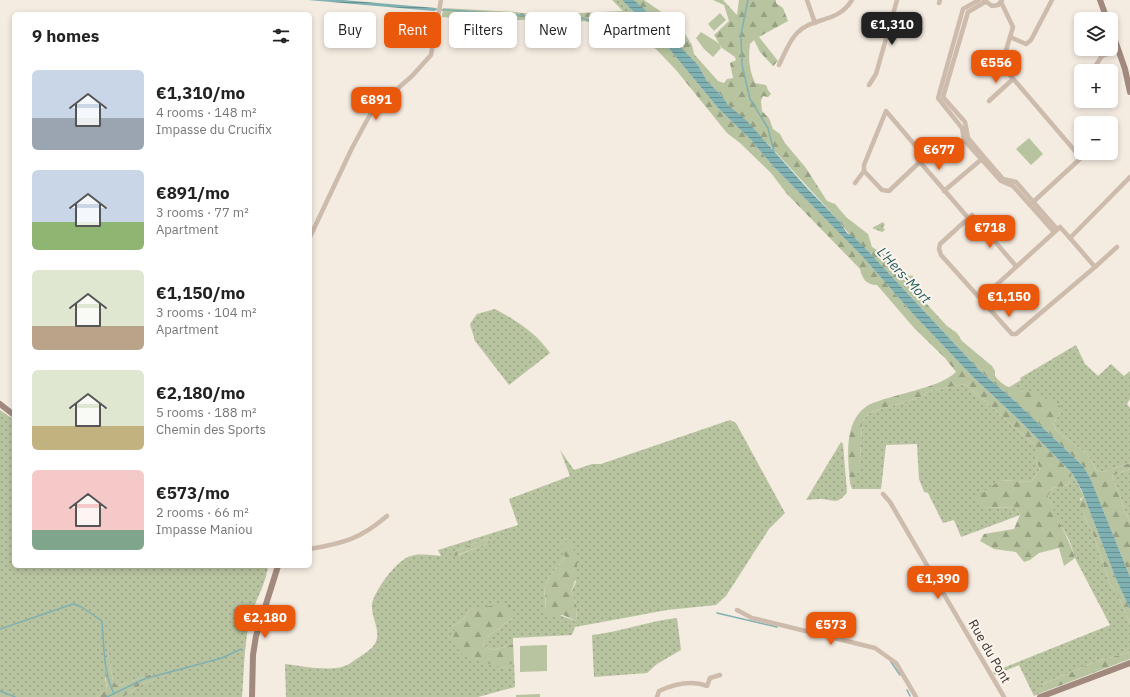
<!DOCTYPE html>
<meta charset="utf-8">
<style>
body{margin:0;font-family:"IBM Plex Sans",sans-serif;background:#f2f2f2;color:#222;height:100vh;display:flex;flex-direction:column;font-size:15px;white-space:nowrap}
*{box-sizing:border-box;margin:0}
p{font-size:13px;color:#767676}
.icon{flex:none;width:22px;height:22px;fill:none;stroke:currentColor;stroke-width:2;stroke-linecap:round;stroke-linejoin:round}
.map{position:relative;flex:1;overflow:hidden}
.side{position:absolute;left:12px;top:12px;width:300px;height:556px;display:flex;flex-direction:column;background:#fff;border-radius:6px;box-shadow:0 2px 6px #0003}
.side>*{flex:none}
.top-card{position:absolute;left:324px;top:12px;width:380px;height:36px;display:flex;gap:8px}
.fabs{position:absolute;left:1074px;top:12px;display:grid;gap:8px}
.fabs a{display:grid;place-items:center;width:44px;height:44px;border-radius:6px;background:#fff;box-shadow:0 2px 6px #0003;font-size:20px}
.price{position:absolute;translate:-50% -34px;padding:0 9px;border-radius:8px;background:#ea580c;color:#fff;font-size:13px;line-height:26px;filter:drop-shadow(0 1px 2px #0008)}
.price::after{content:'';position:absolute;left:50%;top:24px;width:12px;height:9px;margin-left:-6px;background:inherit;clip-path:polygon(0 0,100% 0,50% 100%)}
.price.current{background:#222;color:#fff}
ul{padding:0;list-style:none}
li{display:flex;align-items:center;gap:12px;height:100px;padding:0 20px}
li span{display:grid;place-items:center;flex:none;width:112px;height:80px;border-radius:6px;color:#555}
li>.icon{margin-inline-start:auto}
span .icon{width:48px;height:48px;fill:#fffc;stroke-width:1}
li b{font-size:17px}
h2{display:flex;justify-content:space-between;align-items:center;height:48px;padding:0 20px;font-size:17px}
.pill{padding:0 14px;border-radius:6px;background:#fff;box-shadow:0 2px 6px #0003;font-size:14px;line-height:36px}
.pill.current{background:#ea580c;color:#fff}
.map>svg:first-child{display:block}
.green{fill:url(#green-dots);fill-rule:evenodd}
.forest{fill:url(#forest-firs)}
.pitch{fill:#b8c4a0}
.water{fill:url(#water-rules)}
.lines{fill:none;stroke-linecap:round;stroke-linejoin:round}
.stream{stroke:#7fb0b2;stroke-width:1.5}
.street{stroke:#cdbbac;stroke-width:4.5}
.secondary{stroke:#a18a7d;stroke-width:6}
.labels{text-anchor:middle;stroke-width:4;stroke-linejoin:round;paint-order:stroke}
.street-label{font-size:13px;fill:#3b302b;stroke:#fbf5ee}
.water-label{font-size:14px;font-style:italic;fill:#1f5a5e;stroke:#fbf5ee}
</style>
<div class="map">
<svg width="1130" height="697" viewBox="0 0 1130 697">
<defs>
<pattern id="green-dots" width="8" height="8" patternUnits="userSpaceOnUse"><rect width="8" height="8" fill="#b8c4a0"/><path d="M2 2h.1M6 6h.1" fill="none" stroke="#97a083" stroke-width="1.8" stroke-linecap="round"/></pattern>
<pattern id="forest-firs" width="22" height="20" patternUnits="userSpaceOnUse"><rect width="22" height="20" fill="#b8c4a0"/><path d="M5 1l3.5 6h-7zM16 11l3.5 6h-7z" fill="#97a083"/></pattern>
<pattern id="water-rules" width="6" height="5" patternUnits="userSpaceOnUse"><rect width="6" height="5" fill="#7fb0b2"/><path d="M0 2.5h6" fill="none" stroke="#699091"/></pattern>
</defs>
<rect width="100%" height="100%" fill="#f4ebe1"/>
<g class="green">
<polygon points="612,0 622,0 651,31 640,31 632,26 625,18 623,11"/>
<polygon points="883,222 885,225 883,227 885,230 882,232 872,228"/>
<path d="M495,309c22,12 40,23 55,44l-41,32 -34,-44 -5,-17 7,-10z"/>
<polygon points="1076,345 1085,364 1098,376 1111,364 1124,376 1130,371 1130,399 1127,404 1130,408 1130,463 1103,472 1096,470 1088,455 1056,430 1053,424 1061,411 1022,390 1013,390 1008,388 1021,380 1020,378"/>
<polygon points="965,384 1035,445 1035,458 1040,469 1031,482 1001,480 985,507 1016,508 1020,515 961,537 954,520 943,523 928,493 924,492 919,479 917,444 886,445 881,489 852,489 850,483 855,483 860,459 862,422 868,413 921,397 929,391"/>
<path d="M0,410l14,10v146h254c-2,18 -13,35 -18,53 -6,25 -6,52 -8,78h-119l21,-14 10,-2 -3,-7 -33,12 -5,-5 -5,-28 -3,26 2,10 -10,8h-97z"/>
<path d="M730,420l6,3 49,90 -16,16 -43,67 -10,9 -49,5 -92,17 -3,8 -59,3v6l-20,6 -10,-5 2,-6 30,-23 -44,-7 -9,12 -9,5 51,42 10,-6 1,25 -37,10h-192l-1,-33c18,2 49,9 64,0 5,-3 10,-7 15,-10 6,-4 12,-9 13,-16 2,-11 -6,-22 -5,-33 1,-13 26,-47 39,-49 9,-3 20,-1 30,0l-3,-6 80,-25 -9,-26 61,-23 -10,-26 14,20 18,-6h9zM489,538l1,4 -31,13 -5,-1 3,-4zM565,557l11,25 -5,10 6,15 -1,14 -31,-11c1,-6 -1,-18 0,-22 4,-13 12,-21 20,-31z"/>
<path d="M841,442l2,2 4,48c-10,15 -15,6 -29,7 -4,0 -8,1 -12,1z"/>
<polygon points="1130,469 1130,523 1112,476"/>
<polygon points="1072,473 1084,496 1080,499 1083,515 1093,534 1110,584 1117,593 1130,624 1130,652 1097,661 1041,685 1040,688 1043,692 1034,696 1019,665 995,675 993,672 1110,625 1075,558 1070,542 1054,512 1048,496 1053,488 1068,485"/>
<path d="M677,618l4,32 -24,14 -10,9 -53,4 -2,-42c29,-3 56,-14 85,-17z"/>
</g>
<g class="forest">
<path d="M634,0h10l22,15 19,19 7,11 2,9 24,27 6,2 3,-4 6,-1 -3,-15 6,-3 -1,-3 -13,-9 -8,-13 15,-14 -5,-16 -11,-5h10l14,15 2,-15h37v3l7,5 5,13 -29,16 19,24 -5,5 -13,-14 -6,-12 -4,4c-2,14 -1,25 5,39l11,2 2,5 3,4 -3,3 -5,-1 -2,5 1,10 7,7 4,11 7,5 5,9 21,25 21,33 8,3 11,13 22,17 4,13 16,10 3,7 13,11 9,1 2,4 -3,8 35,38 10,7 5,8 30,25 3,5v5c13,17 24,11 42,18 8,4 16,8 23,12l1,5 -8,13 3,6 32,25 8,15 7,2 27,-9v6l-18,7 18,47v54l-40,-98 -7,-13 -68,-65 -35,-30 -112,-120c-10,-8 -21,-18 -28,-29l-70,-76 -42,-41 -5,-8 -16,-16 -9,-16z"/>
<path d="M443,8l72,4 22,3 86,-4c5,14 13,19 28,20l20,20 47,57 33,32 21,25 90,91 51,58 62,65 42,39 55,55 -4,12 -15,3 -5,8c8,22 20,40 27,62l-11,8 -5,-18 -20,5 -9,7 -6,2 -8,-10 -22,-3 -14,-8 4,-7 30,-5 6,-14 -4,-7 -31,-1 -10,-7 11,-10 15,-10 30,2 9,-13 -5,-11v-13l-70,-61 -36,7 -8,6 -53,16 -6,9 -2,37 -4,24h-6c-2,-24 -7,-61 17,-77 9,-6 41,-13 53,-17 13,-4 26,-8 36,-17l-11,-14 -30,-29 -38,-44c-11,0 -15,-7 -17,-16l-73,-75 -16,-21 -31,-30 -13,-10 -51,-63 -20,-21 -23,-9 -23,-15 -7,1 -19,-5 -17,4 -43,-5h-44l-18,-4 -10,2 -10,-1z"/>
<polygon points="1084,496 1116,579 1130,609 1130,624 1117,593 1110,584 1093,534 1083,515 1079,503"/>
<polygon points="489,538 491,542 455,556 454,554 457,550"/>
<path d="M560,542h10c10,18 9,31 1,50l6,15 -1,14 -13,-6 -11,2 -7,-7c1,-5 0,-19 0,-22 4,-13 12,-21 20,-31z"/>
<polygon points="509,603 515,616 485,639 483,645 493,650 513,644 514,662 504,668 463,656 452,640 455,632 453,626 462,621 471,609"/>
<polygon points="1130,652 1130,659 1043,692 1040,688 1041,685 1097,661"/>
<polygon points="108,653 113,681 118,686 151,674 154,681 144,683 123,697 97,697 107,689 103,659"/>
</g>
<g class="pitch">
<polygon points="720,13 726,20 714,31 708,24"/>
<polygon points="701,32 720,44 721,48 713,57 704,49 696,38"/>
<polygon points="1029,138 1043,154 1031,165 1016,149"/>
<polygon points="547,645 547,671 520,672 520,646"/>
<polygon points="540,694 540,697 516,697 516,695"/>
</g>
<g class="water">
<polygon points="308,0 343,0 436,8 435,11 434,11"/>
<polygon points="622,0 634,0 643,8 698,65 707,81 723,97 728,105 746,120 807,188 840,222 847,233 854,237 868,251 980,371 1015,401 1083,466 1090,478 1130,577 1130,609 1116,579 1082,491 1072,473 1017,418 975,379 913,314 862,256 772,165 751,140 718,108 671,51"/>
</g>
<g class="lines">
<g class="stream">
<polyline points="748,0 741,34 742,65 750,99 768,128 774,152"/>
<path d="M434,9c35,3 70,4 105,8 21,2 33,-5 54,5 24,-17 25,5 47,12 5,1 11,1 16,1"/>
<polyline points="717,613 777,627"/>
<path d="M0,629l73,-25 7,2 22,15c2,24 1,50 12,73"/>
<polyline points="891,662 900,675"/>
<polyline points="907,690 910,696"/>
<polyline points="0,691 15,697"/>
<polyline points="107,697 144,679 222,658 241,649"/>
</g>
<g class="street">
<polyline points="807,0 815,23"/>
<polyline points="979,0 963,9 938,98 962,128 964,140 1001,181 1013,186 1054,232"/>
<polyline points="984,0 992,6 998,5 1002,0"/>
<polyline points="985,2 968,12 943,97 965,122 968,138 984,157 1003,179 1016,182 1057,229"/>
<polyline points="1001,2 1013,27 1002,64 1004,68 1081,158 1032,203"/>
<polyline points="939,3 940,0"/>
<polyline points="1010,37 1026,44 1031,40 1052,0"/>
<polyline points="1092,49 1102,56"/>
<path d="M779,65c5,-10 10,-24 18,-32 17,-17 40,-9 55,-33"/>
<polyline points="1092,71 1102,56 1119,50"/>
<polyline points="869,85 876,74 897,0"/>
<polyline points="989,101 1013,79"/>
<polygon points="886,111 925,157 889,191 882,190 864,171 864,165"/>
<polyline points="920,162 969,219"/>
<polyline points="855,183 864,171"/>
<polyline points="944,191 983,158"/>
<polyline points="310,237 352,148 372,111 412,76 431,55 441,0"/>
<polyline points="1016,266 972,215 940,244 939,249 941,255 1012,334 1016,334 1095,267 1070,238"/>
<polyline points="1095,267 1117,247"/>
<polyline points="981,299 1060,227 1070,238 1130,177"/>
<polyline points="883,494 890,502 1004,697"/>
<path d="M310,549c34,-6 50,-10 77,-33"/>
<polyline points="737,610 752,618 875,648 896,663 916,697"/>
<path d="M657,697l2,-6c15,-7 33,-11 48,-5l3,-8 10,-3"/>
</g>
<g class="secondary">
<polyline points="1100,0 1107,19"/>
<polyline points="1111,29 1125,69 1130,92"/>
<polyline points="0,404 14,415"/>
<polyline points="252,697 253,655 256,636 278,566"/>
<polyline points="1040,697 1130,663"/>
</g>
</g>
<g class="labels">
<g class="street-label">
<text transform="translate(990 651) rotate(60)" y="5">Rue du Pont</text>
</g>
<g class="water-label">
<text transform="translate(904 275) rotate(47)" y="5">L'Hers-Mort</text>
</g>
</g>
</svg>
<div class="fabs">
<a><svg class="icon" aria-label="layers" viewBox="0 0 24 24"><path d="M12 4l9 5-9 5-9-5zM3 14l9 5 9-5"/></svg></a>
<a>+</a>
<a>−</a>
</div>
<b class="price current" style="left:892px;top:46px">€1,310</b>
<b class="price" style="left:996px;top:84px">€556</b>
<b class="price" style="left:376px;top:121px">€891</b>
<b class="price" style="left:939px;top:171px">€677</b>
<b class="price" style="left:990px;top:249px">€718</b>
<b class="price" style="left:1009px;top:318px">€1,150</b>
<b class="price" style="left:938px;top:600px">€1,390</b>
<b class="price" style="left:265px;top:639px">€2,180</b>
<b class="price" style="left:831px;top:646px">€573</b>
<div class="top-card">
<a class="pill">Buy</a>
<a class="pill current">Rent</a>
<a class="pill">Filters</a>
<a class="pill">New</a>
<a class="pill">Apartment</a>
</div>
<section class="side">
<h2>9 homes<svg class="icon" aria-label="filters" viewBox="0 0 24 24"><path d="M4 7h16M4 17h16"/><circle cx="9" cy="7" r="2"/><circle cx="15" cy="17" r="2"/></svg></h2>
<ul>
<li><span style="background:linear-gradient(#c9d6e8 60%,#9aa5b1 0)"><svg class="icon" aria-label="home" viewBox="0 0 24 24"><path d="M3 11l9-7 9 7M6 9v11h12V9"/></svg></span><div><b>€1,310/mo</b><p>4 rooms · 148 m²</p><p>Impasse du Crucifix</p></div></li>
<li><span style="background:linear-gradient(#c9d6e8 65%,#8fb573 0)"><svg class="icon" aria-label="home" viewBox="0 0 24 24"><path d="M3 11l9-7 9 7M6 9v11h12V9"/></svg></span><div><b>€891/mo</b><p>3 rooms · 77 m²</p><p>Apartment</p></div></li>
<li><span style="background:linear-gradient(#dfe7d0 70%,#b9a48a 0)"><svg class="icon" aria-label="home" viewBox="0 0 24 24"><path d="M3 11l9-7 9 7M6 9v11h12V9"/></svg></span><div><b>€1,150/mo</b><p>3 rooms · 104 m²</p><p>Apartment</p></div></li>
<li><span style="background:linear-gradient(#dfe7d0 70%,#c2b280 0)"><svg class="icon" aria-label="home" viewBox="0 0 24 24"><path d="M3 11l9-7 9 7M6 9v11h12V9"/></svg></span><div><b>€2,180/mo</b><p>5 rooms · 188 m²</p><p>Chemin des Sports</p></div></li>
<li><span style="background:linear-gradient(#f6c9c9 75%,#7fa58c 0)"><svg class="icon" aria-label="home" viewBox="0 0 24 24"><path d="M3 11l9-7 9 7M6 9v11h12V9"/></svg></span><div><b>€573/mo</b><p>2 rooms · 66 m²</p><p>Impasse Maniou</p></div></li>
</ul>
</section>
</div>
